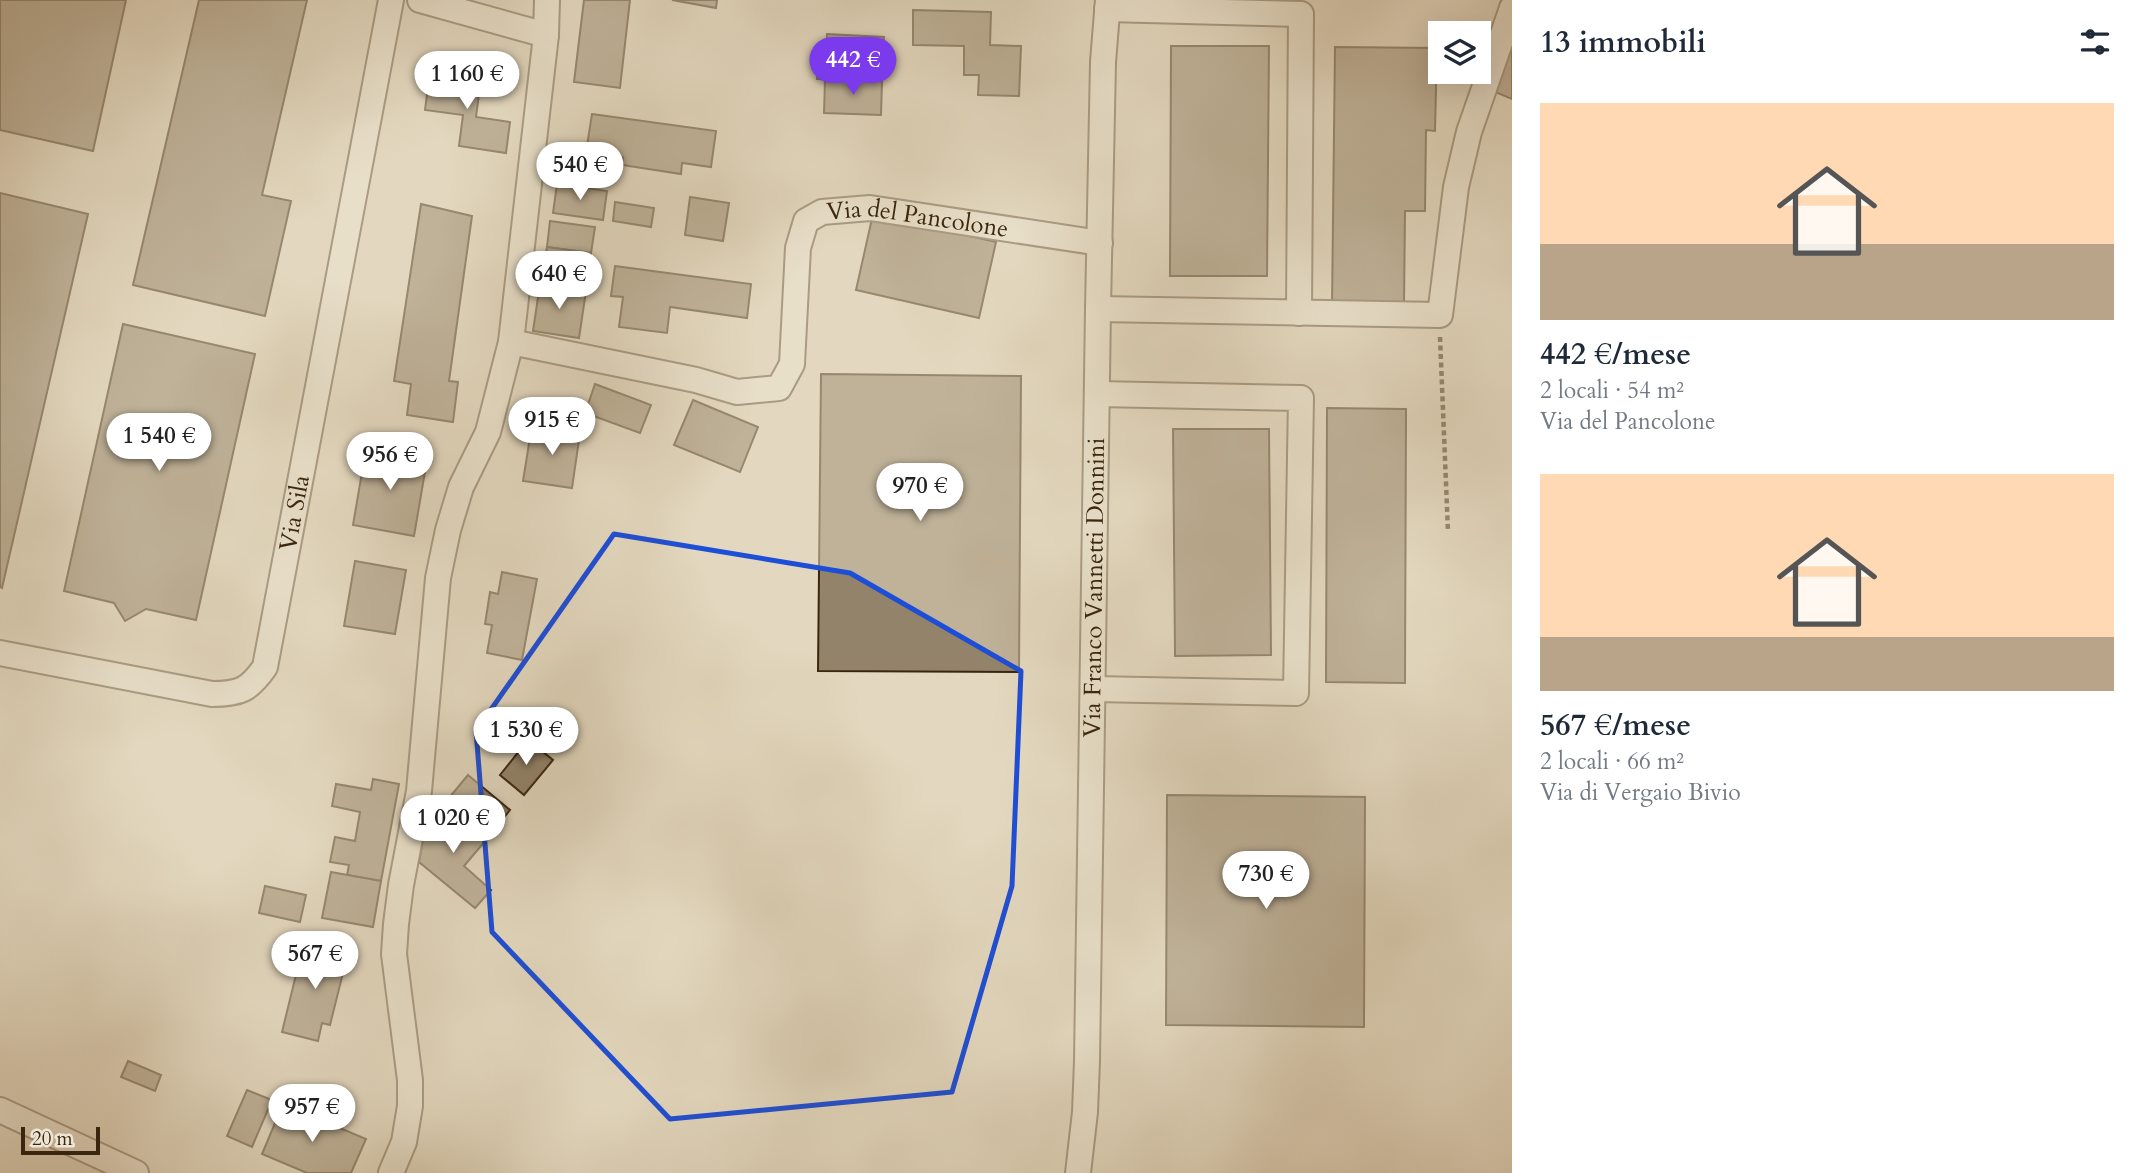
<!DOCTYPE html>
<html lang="it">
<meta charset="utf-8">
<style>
body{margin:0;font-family:Cardo,serif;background:#f6f6f7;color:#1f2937;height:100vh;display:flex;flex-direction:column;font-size:26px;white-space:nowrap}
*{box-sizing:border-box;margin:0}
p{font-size:23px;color:#747a83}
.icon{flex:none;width:38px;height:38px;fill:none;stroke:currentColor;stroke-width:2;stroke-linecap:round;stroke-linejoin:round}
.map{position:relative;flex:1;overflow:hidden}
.panel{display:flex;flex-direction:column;background:#fff;width:630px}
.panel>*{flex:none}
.buttons{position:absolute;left:1428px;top:21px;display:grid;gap:14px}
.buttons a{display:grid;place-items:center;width:63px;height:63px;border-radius:0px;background:#fff;box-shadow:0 7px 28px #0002;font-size:35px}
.scale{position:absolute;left:21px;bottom:18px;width:79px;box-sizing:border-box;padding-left:7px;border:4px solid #3a260e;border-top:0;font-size:19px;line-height:24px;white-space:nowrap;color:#3a260e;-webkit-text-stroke:5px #ede6d5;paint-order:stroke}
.price{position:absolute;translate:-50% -60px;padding:0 16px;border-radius:24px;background:#fff;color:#222;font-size:23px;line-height:46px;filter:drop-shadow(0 2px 4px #0008)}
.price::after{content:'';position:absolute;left:50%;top:42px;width:21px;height:16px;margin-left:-10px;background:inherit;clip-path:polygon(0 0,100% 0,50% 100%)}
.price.active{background:#7c3aed;color:#fff}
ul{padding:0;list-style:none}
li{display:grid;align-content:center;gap:14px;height:371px;padding:0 28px}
li span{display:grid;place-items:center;height:217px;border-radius:0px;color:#555}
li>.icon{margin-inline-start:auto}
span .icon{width:126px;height:126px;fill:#fffc;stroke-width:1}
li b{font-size:30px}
h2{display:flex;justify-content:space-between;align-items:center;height:84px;padding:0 28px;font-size:30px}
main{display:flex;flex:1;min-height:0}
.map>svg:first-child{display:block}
.building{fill:#92836a;stroke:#3a260e;stroke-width:2}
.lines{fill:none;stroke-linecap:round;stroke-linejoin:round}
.minor-casing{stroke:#64523a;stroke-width:28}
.path{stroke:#3a260e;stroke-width:4.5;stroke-dasharray:5 3.5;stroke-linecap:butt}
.minor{stroke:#ede6d5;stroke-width:24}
.marked{fill:none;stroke:#1d4ed8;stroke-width:5;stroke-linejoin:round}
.labels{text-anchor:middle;stroke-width:6;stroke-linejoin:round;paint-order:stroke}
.street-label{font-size:24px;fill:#3a260e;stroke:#ede6d5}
</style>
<main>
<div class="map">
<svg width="1512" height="1173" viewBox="0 0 1512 1173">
<rect width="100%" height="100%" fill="#e3d8bf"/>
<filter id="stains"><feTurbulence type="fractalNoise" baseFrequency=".00286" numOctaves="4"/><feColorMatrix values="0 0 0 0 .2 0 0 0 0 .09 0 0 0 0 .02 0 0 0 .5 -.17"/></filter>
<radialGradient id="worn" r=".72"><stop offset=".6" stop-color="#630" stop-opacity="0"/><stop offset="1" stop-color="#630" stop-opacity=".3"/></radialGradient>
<g class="building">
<polygon points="0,0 126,0 93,151 0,130"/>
<polygon points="199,0 307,0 262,195 291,201 265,316 133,285"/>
<polygon points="584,0 630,0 620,88 574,82"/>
<polygon points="672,0 717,0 716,8"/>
<polygon points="913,10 991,12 990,45 1021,46 1019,96 978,95 979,75 964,75 964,46 913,45"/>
<polygon points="827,34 884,37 882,81 817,79 818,63 826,63"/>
<polygon points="1512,35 1512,99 1488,89"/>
<polygon points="1171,46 1269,46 1267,276 1170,276"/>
<polygon points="1335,47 1437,48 1435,131 1426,130 1425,211 1405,211 1404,306 1332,306"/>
<polygon points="430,72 481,79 476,117 510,122 506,153 459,146 463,115 425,110"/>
<polygon points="825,79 882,81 881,115 824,113"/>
<polygon points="592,114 716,131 711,167 682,163 681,174 622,165 623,157 586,152"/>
<polygon points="557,184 607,191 603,220 553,213"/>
<polygon points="0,193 88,214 2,588 0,587"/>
<polygon points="690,197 729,203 723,241 685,235"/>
<polygon points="615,202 654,208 651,227 613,221"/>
<polygon points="421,204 472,216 449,381 458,382 453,422 407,415 411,384 394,381"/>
<polygon points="873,214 996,242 979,318 856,290"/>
<polygon points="550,221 595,227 591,253 547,247"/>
<polygon points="547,247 591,253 586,291 540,284"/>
<polygon points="615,266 751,284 747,318 670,307 667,333 619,327 623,297 611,296"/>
<polygon points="540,284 586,291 579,338 533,331"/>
<polygon points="123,324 255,354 196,620 146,609 125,621 114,603 64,591"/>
<polygon points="821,374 1021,376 1019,672 818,671"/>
<polygon points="595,384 651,405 640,433 585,413"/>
<polygon points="693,400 758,427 740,472 674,445"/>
<polygon points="1327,408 1406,409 1405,683 1326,682"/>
<polygon points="532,425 580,433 572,488 523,481"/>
<polygon points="1173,429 1269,429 1271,655 1175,656"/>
<polygon points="366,449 427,460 414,536 353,525"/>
<polygon points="355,561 406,570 395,634 344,626"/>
<polygon points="502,572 537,579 522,660 487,653 492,625 485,624 490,592 498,594"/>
<polygon points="528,740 553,760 524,795 500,775"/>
<polygon points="468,775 510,810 486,840 444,804"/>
<polygon points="373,779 399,784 381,881 347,875 349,865 330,862 335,837 355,841 360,812 332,806 336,784 371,790"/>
<polygon points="1167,795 1365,797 1364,1027 1166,1025"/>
<polygon points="444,804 486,840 464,866 491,890 475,908 419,862 425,828"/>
<polygon points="331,872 381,881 373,927 322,918"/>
<polygon points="265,886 306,895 300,922 259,913"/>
<polygon points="304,942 348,953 330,1025 322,1023 318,1041 282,1032"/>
<polygon points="128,1061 161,1075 155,1091 121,1077"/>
<polygon points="247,1090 272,1100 252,1147 227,1136"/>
<polygon points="283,1104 366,1139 351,1173 307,1173 262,1154"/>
</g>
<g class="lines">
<defs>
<g id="minor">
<polyline points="420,0 546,35"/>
<polyline points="1107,9 1301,14 1299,313"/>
<polyline points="1098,309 1440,315 1456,187 1469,132 1512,8"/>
<path id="s1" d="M511,342l185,38 41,12 42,-4 13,-24 6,-116 8,-27 16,-9 48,-4 230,35"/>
<path id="s2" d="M0,653l212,41c28,0 37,-4 53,-27l126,-667"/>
<polyline points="1093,689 1296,693 1301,398 1097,394"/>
<polyline points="0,1110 136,1173"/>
<polyline points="391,1173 404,1142 410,1106 410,1080 394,954 396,924 401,885 419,791 438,578 448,530 461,487 488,432 511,342 546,35 547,0"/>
<path id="s3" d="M1078,1173l7,-61 2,-51 11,-752 5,-247 5,-62"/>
</g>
</defs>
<use href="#minor" class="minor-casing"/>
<polyline class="path" points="1440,337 1448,532"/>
<use href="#minor" class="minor"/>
</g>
<path d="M0 0H1512V1173H0ZM614,534l236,39 171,98 -9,215 -60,206 -282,27 -178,-187 -16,-201z" fill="#e3d8bf" fill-opacity=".55" fill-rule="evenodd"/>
<path class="marked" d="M614,534l236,39 171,98 -9,215 -60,206 -282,27 -178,-187 -16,-201z"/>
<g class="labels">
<g class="street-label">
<text dy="8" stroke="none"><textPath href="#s1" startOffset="560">Via del Pancolone</textPath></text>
<text dy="8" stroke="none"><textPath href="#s2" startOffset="436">Via Sila</textPath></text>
<text dy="8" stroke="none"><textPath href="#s3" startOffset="586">Via Franco Vannetti Donnini</textPath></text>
</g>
</g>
<rect width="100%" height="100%" filter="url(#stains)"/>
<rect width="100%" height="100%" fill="url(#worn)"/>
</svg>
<div class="buttons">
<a><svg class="icon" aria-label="layers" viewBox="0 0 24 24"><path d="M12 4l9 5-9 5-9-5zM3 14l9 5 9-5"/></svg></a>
</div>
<div class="scale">20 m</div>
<b class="price active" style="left:853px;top:97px">442 €</b>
<b class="price" style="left:467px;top:111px">1 160 €</b>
<b class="price" style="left:580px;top:202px">540 €</b>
<b class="price" style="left:559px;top:311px">640 €</b>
<b class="price" style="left:552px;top:457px">915 €</b>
<b class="price" style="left:159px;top:473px">1 540 €</b>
<b class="price" style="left:390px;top:492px">956 €</b>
<b class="price" style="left:920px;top:523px">970 €</b>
<b class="price" style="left:526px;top:767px">1 530 €</b>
<b class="price" style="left:453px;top:855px">1 020 €</b>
<b class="price" style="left:1266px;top:911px">730 €</b>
<b class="price" style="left:315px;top:991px">567 €</b>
<b class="price" style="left:312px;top:1144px">957 €</b>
</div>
<section class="panel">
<h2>13 immobili<svg class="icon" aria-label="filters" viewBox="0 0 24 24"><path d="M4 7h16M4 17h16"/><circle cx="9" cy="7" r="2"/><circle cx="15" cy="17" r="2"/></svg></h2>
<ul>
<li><span style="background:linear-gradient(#ffd9b3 65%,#b9a48a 0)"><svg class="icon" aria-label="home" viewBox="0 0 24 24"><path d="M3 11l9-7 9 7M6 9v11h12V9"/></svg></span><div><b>442 €/mese</b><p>2 locali · 54 m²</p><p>Via del Pancolone</p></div></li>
<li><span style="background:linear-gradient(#ffd9b3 75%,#b9a48a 0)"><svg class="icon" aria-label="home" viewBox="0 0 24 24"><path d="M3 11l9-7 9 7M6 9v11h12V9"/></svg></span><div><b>567 €/mese</b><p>2 locali · 66 m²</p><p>Via di Vergaio Bivio</p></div></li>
</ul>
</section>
</main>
